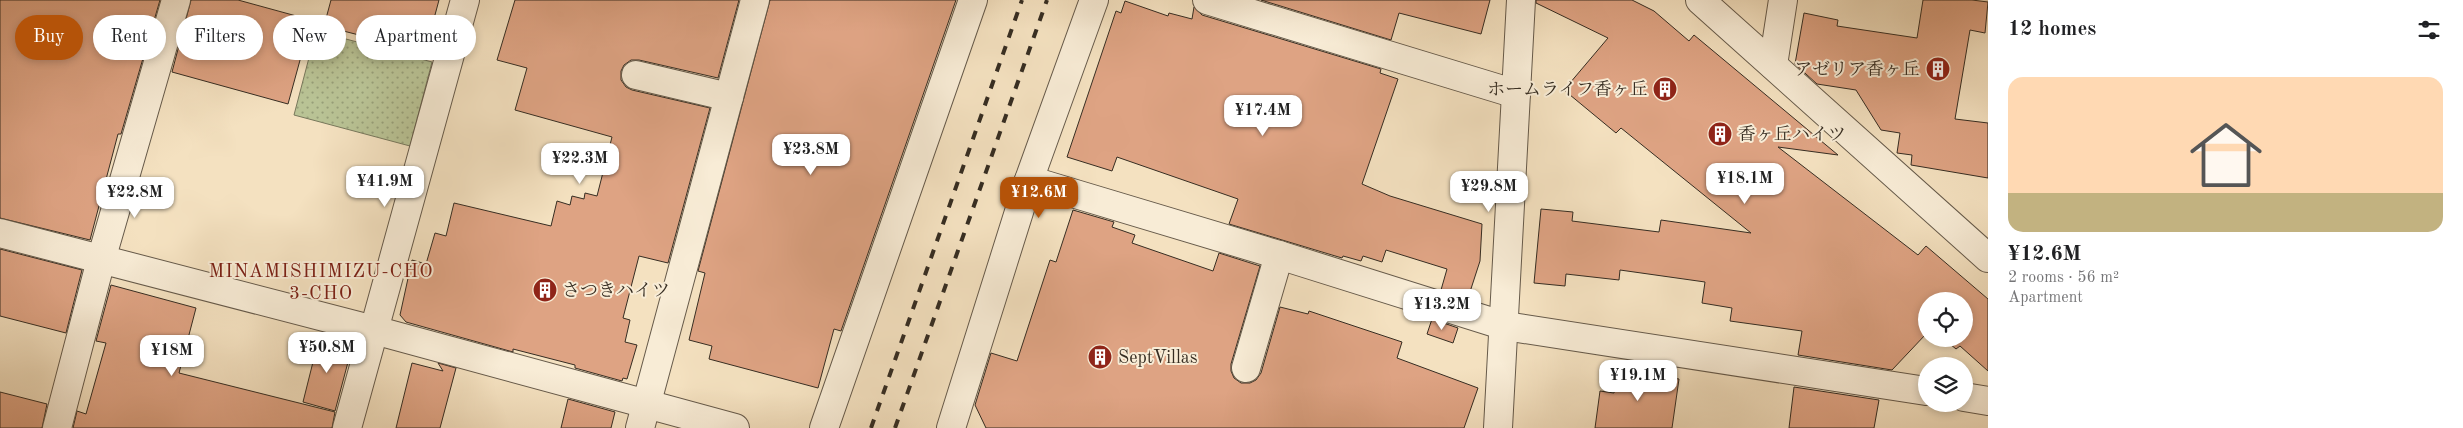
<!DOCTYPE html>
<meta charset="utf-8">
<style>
body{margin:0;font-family:"Old Standard TT","Noto Serif JP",serif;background:#f6f6f6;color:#202124;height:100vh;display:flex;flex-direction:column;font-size:19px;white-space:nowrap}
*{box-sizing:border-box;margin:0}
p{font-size:16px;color:#757577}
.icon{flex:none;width:28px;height:28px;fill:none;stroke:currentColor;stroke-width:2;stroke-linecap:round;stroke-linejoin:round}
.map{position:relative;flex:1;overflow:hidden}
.sheet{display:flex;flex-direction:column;background:#fff;width:475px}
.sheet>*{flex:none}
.guide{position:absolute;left:15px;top:15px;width:475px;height:45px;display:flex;gap:10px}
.buttons{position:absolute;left:1918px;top:292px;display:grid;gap:10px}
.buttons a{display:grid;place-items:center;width:55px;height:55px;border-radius:50%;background:#fff;box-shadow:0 2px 8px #0003;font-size:25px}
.price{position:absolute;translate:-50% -42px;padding:0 11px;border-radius:10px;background:#fff;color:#222;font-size:16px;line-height:32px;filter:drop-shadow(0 1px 2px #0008)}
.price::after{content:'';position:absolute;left:50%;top:30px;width:15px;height:11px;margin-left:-8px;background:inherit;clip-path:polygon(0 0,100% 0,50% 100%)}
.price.selected{background:#b45309;color:#fff}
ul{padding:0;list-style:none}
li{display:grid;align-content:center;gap:10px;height:265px;padding:0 20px}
li span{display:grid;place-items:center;height:155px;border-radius:15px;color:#555}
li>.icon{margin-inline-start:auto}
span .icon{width:90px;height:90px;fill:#fffc;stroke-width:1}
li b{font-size:21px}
h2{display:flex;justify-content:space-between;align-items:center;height:60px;padding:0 20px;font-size:21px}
.tag{padding:0 18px;border-radius:22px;background:#fff;box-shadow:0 2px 8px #0003;font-size:18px;line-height:45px}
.tag.selected{background:#b45309;color:#fff}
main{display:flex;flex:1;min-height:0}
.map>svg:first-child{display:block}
.park{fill:url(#park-dots);stroke:#78785c}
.building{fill:#dea383;stroke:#362d22}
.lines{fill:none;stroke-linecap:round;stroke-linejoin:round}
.minor-casing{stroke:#665a4a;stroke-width:30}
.minor{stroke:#f8ecd6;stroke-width:28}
.rail{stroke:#362d22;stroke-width:4;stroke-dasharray:9 9;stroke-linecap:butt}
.labels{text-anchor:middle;stroke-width:4;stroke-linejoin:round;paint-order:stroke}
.poi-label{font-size:18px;fill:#362d22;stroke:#f8ecd6;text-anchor:start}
.neighbourhood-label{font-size:19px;letter-spacing:1px;fill:#7a1f14;stroke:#f8ecd6}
</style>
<main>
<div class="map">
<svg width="1988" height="428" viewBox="0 0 1988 428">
<defs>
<pattern id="park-dots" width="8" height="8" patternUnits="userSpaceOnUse" patternTransform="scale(1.25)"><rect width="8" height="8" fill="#b9c395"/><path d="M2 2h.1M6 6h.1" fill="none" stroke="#979f79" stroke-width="1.8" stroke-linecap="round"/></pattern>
</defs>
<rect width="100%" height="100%" fill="#f4e1c0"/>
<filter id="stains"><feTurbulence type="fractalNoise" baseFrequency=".004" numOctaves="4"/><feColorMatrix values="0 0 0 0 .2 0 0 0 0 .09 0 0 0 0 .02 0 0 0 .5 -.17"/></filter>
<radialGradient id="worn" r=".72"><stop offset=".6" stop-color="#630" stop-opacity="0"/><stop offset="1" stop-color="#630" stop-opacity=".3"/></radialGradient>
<polygon class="park" points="316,31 432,62 410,146 294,115"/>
<g class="building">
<polygon points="0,0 160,0 121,134 118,134 90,240 0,218"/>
<polygon points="191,0 238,0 311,20 288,104 172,72"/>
<polygon points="331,0 439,0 425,52 324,26"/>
<polygon points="515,0 739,0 718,78 639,60 631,60 624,65 621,71 621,80 626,87 632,90 710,108 668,263 639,256 623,318 630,320 625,342 637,345 627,379 623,378 622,381 575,368 575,365 513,349 513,352 406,322 400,315 412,260 426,264 435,233 446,236 454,203 551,226 557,201 570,205 572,196 584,199 585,193 597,196 612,137 515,110 527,68 497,60"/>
<polygon points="770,0 956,0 841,331 834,329 818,388 709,359 712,346 689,340 705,273 698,271"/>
<polygon points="1261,0 1490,0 1481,34 1399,13 1391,40"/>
<polygon points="1536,0 1632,0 1654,11 1689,41 1694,35 1838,155 1778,147 1918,255 1926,246 1988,299 1988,371 1960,346 1956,349 1944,339 1964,339 1964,301 1926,301 1926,334 1892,370 1798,355 1802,331 1730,321 1732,308 1702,303 1705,282 1620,270 1619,280 1566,274 1565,286 1534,283 1541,209 1573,212 1572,221 1659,232 1661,220 1751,233 1621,128 1616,133 1564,90 1608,38 1536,3"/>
<polygon points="1923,0 1972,0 1988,2 1985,33 1970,30 1955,119 1988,123 1988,178 1911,165 1912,155 1897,153 1900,133 1881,130 1856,90 1817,84 1795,64 1804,13 1838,20 1837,26 1917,38"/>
<polygon points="1125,1 1168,16 1169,13 1192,19 1194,7 1202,15 1381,69 1380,73 1398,79 1362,184 1390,196 1482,224 1480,261 1468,298 1441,290 1447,269 1386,250 1382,262 1363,256 1361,261 1343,256 1342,258 1229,224 1238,199 1117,157 1112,171 1067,157 1116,11 1121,13"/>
<polygon points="1073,210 1114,222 1112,227 1135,235 1132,243 1213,271 1219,253 1260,266 1231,364 1231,371 1234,378 1241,383 1250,383 1256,380 1261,373 1280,307 1308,314 1309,311 1402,342 1397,358 1478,388 1464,428 986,428 975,405 991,353 1017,361 1050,260 1056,262"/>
<polygon points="0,249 82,270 66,333 0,316"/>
<polygon points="111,285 196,308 179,373 335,412 332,428 73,428 77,411 86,414 106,343 96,341"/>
<polygon points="1432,319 1458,328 1453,343 1427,334"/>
<polygon points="319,338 352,347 335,411 303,402"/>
<polygon points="412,363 443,371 438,363 456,368 440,428 396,428"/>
<polygon points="1617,370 1679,379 1672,428 1595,428 1600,391 1614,393"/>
<polygon points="1794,387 1879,400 1874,428 1789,428"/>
<polygon points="0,392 47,404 42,428 0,428"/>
<polygon points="568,399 615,412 611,428 561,428"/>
</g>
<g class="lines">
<defs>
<g id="minor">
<polyline points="1207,0 1516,94"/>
<polyline points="1700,0 1988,258"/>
<polyline points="1773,65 1783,0"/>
<polyline points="636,75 729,97"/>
<polyline points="1029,180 1279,255 1505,326 1926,391"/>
<polyline points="0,233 374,330 735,428"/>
<polyline points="1246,368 1279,255"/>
<polyline points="1964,397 1988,401"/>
<polyline points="57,428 101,260 176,0"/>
<polyline points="347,428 465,0"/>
<polyline points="640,428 755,0"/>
<polyline points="824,428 973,0"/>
<polyline points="951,428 1029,180 1094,0"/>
<polyline points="1498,428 1521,0"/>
</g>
</defs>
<use href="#minor" class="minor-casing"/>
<use href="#minor" class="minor"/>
<g class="rail">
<polyline points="871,428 1022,0"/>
<polyline points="895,428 1047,0"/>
</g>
</g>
<defs>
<symbol id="building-disc" viewBox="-11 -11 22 22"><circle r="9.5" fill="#8f2418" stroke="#f8ecd6"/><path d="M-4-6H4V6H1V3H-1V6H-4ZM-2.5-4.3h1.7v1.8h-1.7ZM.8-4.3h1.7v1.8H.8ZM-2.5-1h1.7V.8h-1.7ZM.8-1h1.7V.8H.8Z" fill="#fff"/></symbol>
</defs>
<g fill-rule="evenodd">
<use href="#building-disc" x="1924" y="55" width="28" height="28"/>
<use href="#building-disc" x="1651" y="75" width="28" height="28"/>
<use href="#building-disc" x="1706" y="120" width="28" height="28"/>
<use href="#building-disc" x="531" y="276" width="28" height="28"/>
<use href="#building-disc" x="1086" y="343" width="28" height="28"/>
</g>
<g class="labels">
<g class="poi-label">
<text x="1920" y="75" text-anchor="end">アゼリア香ヶ丘</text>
<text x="1648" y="95" text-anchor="end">ホームライフ香ヶ丘</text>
<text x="1738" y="140">香ヶ丘ハイツ</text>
<text x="562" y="296">さつきハイツ</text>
<text x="1118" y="363">SeptVillas</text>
</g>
<g class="neighbourhood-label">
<text x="321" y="277">MINAMISHIMIZU-CHO<tspan x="321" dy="22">3-CHO</tspan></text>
</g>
</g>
<rect width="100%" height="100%" filter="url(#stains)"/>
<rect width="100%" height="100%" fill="url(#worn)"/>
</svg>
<div class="buttons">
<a><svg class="icon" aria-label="locate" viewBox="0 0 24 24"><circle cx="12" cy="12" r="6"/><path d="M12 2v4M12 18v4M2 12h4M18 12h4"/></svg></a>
<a><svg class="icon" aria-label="layers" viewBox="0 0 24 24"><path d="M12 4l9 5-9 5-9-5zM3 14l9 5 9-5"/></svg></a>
</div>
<b class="price" style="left:1263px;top:137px">¥17.4M</b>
<b class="price" style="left:811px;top:176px">¥23.8M</b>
<b class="price" style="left:580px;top:185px">¥22.3M</b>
<b class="price" style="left:1745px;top:205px">¥18.1M</b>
<b class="price" style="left:385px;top:208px">¥41.9M</b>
<b class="price" style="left:1489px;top:213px">¥29.8M</b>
<b class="price" style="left:135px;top:219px">¥22.8M</b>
<b class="price selected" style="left:1039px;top:219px">¥12.6M</b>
<b class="price" style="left:1442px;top:331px">¥13.2M</b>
<b class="price" style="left:327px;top:374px">¥50.8M</b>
<b class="price" style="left:172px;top:377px">¥18M</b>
<b class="price" style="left:1638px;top:402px">¥19.1M</b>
<div class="guide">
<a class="tag selected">Buy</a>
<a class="tag">Rent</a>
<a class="tag">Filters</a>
<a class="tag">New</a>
<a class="tag">Apartment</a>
</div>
</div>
<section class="sheet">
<h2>12 homes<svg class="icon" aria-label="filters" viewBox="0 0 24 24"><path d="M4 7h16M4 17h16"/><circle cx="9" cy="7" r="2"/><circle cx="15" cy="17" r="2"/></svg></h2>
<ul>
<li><span style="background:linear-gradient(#ffd9b3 75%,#c2b280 0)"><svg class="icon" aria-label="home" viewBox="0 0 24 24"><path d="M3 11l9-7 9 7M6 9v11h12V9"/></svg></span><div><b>¥12.6M</b><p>2 rooms · 56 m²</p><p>Apartment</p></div></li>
</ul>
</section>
</main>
